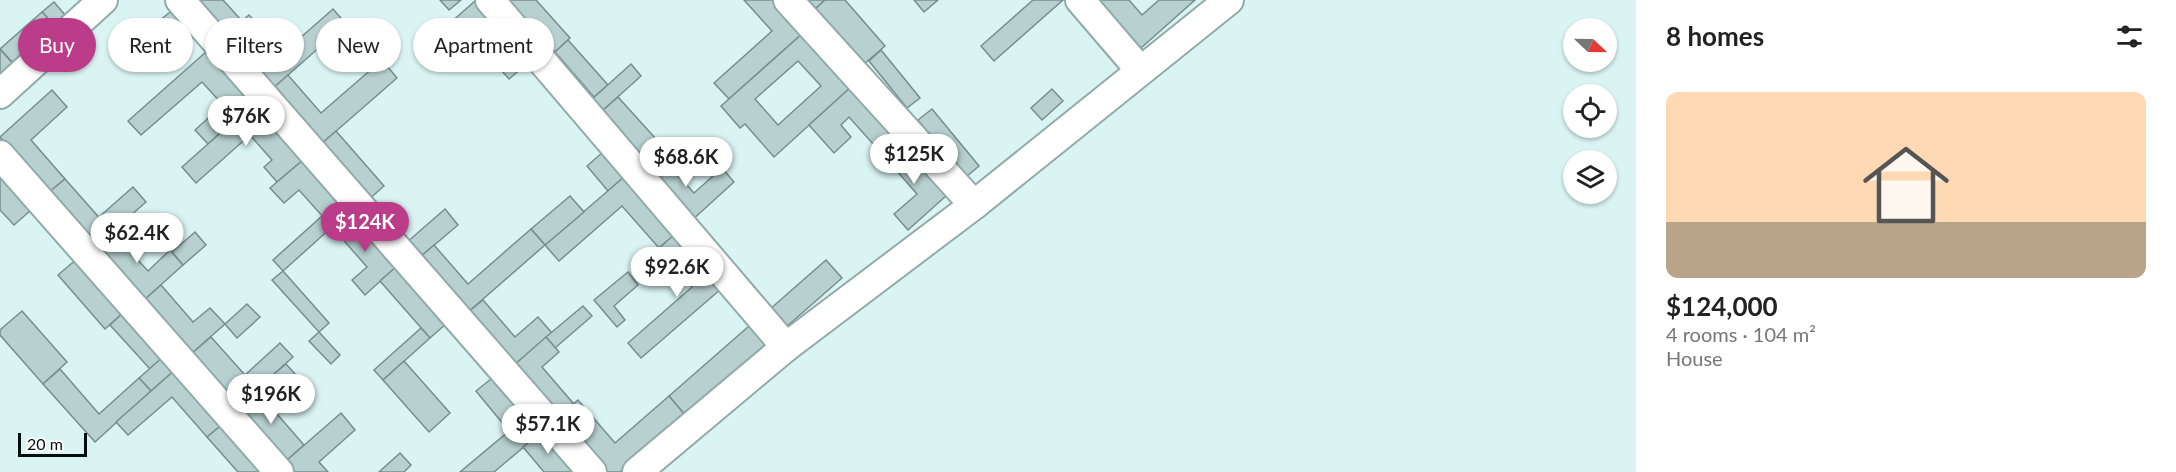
<!DOCTYPE html>
<meta charset="utf-8">
<style>
body{margin:0;font-family:Lato,sans-serif;background:#f2f2f2;color:#222;height:100vh;display:flex;flex-direction:column;font-size:22px;white-space:nowrap}
*{box-sizing:border-box;margin:0}
p{font-size:20px;color:#767676}
.icon{flex:none;width:33px;height:33px;fill:none;stroke:currentColor;stroke-width:2;stroke-linecap:round;stroke-linejoin:round}
.map{position:relative;flex:1;overflow:hidden}
.drawer{display:flex;flex-direction:column;background:#fff;width:540px}
.drawer>*{flex:none}
.guide{position:absolute;left:18px;top:18px;width:570px;height:54px;display:flex;gap:12px}
.needle{width:39px;rotate:112deg}
.fabs{position:absolute;left:1563px;top:18px;display:grid;gap:12px}
.fabs a{display:grid;place-items:center;width:54px;height:54px;border-radius:50%;background:#fff;box-shadow:0 2px 4px #0004;font-size:30px}
.scale{position:absolute;left:18px;bottom:15px;width:69px;box-sizing:border-box;padding-left:6px;border:3px solid #050d0d;border-top:0;font-size:16px;line-height:21px;white-space:nowrap;color:#050d0d;-webkit-text-stroke:4px #fff;paint-order:stroke}
.price{position:absolute;translate:-50% -51px;padding:0 14px;border-radius:21px;background:#fff;color:#222;font-size:20px;line-height:39px;filter:drop-shadow(0 2px 3px #0008)}
.price::after{content:'';position:absolute;left:50%;top:36px;width:18px;height:14px;margin-left:-9px;background:inherit;clip-path:polygon(0 0,100% 0,50% 100%)}
.price.on{background:#bb3c89;color:#fff}
ul{padding:0;list-style:none}
li{display:grid;align-content:center;gap:12px;height:318px;padding:0 30px}
li span{display:grid;place-items:center;height:186px;border-radius:12px;color:#555}
li>.icon{margin-inline-start:auto}
span .icon{width:108px;height:108px;fill:#fffc;stroke-width:1}
li b{font-size:26px}
h2{display:flex;justify-content:space-between;align-items:center;height:72px;padding:0 30px;font-size:26px}
.chip{padding:0 21px;border-radius:27px;background:#fff;box-shadow:0 2px 4px #0004;font-size:21px;line-height:54px}
.chip.on{background:#bb3c89;color:#fff}
main{display:flex;flex:1;min-height:0}
.map>svg:first-child{display:block}
.building{fill:#b8d0d0;stroke:#778e8e;stroke-width:1.5;fill-rule:evenodd}
.lines{fill:none;stroke-linecap:round;stroke-linejoin:round}
.minor-casing{stroke:#92aaaa;stroke-width:32}
.minor{stroke:#fff;stroke-width:28}
</style>
<main>
<div class="map">
<svg width="1636" height="472" viewBox="0 0 1636 472">
<rect width="100%" height="100%" fill="#daf3f3"/>
<g class="building">
<polygon points="193,0 223,0 242,21 224,36"/>
<polygon points="440,0 461,0 449,10"/>
<polygon points="507,0 536,0 570,38 555,52"/>
<polygon points="744,0 774,0 803,33 729,99 714,83 772,31"/>
<polygon points="806,0 825,0 814,10"/>
<polygon points="825,0 845,0 885,46 863,65 814,10"/>
<polygon points="914,0 938,0 924,12"/>
<polygon points="1033,0 1063,0 994,61 981,46"/>
<polygon points="1098,0 1129,0 1142,15 1159,0 1195,0 1141,48"/>
<polygon points="475,1 528,63 509,79 472,37 439,66 433,58 426,65 416,53"/>
<polygon points="54,2 65,15 54,25 42,12"/>
<polygon points="174,9 193,31 179,42 160,20"/>
<polygon points="333,9 346,24 271,90 224,36 249,15 263,30 255,37 275,60"/>
<polygon points="42,12 54,25 12,62 0,49"/>
<path d="M803,33l48,54 -77,70 -29,-33 -5,4 -19,-22zM798,61l23,25 -43,39 -23,-26z"/>
<polygon points="568,40 608,85 594,97 555,52"/>
<polygon points="0,49 14,65 0,77"/>
<polygon points="881,50 920,98 907,108 869,61"/>
<polygon points="207,51 253,104 208,144 195,130 223,105 202,82 141,135 128,121"/>
<polygon points="382,60 397,78 319,146 271,90 288,75 321,113"/>
<polygon points="631,64 641,76 601,112 591,100"/>
<polygon points="851,87 898,140 882,154 849,117 841,125 851,137 834,153 809,125"/>
<polygon points="1052,89 1063,101 1042,120 1031,108"/>
<polygon points="52,90 67,107 31,140 65,179 48,193 0,137"/>
<polygon points="618,97 656,139 639,154 601,112"/>
<polygon points="253,104 303,160 277,182 264,167 272,160 250,135 196,183 182,167"/>
<polygon points="932,109 979,166 965,178 918,120"/>
<polygon points="336,131 384,186 367,201 319,146"/>
<polygon points="898,140 947,195 908,230 894,214 917,194 882,154"/>
<polygon points="603,152 624,177 608,191 587,166"/>
<polygon points="658,153 694,193 722,168 734,182 690,222 642,168"/>
<polygon points="303,160 349,212 332,227 299,190 284,203 270,188"/>
<polygon points="0,176 31,210 14,225 0,210"/>
<polygon points="624,177 674,235 659,248 622,206 559,261 545,245"/>
<polygon points="65,179 112,232 96,247 48,193"/>
<polygon points="133,187 146,202 112,232 99,217"/>
<polygon points="570,196 584,212 545,245 531,229"/>
<polygon points="445,209 458,225 419,258 406,243"/>
<polygon points="349,212 397,266 365,295 352,280 367,267 332,227"/>
<polygon points="322,216 332,227 283,271 273,260"/>
<polygon points="121,224 136,240 127,248 148,271 170,250 183,265 143,301 96,247"/>
<polygon points="531,229 545,245 467,313 419,258 434,245 468,284"/>
<polygon points="195,232 206,245 183,265 172,252"/>
<polygon points="674,235 721,289 641,358 628,343 692,287 659,248"/>
<polygon points="78,258 125,311 105,329 58,275"/>
<polygon points="826,260 842,278 785,328 769,310"/>
<polygon points="397,266 447,323 430,338 380,281"/>
<polygon points="283,271 329,323 319,332 272,280"/>
<polygon points="628,272 638,285 614,306 625,320 617,327 594,300"/>
<polygon points="161,285 193,322 210,308 225,324 191,354 143,301"/>
<polygon points="483,300 515,337 538,317 552,333 513,366 467,313"/>
<polygon points="247,304 260,317 237,338 225,324"/>
<polygon points="583,306 592,316 555,348 546,337"/>
<polygon points="22,311 67,362 43,384 0,335 0,330"/>
<polygon points="125,311 164,356 150,369 110,325"/>
<polygon points="749,326 766,345 685,415 669,396"/>
<polygon points="421,328 430,338 383,380 374,370"/>
<polygon points="319,332 340,355 331,364 309,341"/>
<polygon points="211,337 245,375 280,343 293,357 237,407 191,354"/>
<polygon points="546,337 559,352 542,367 573,403 557,418 513,366"/>
<polygon points="164,356 176,369 151,391 139,378"/>
<polygon points="404,361 450,413 429,432 383,380"/>
<polygon points="286,364 296,375 277,392 267,380"/>
<polygon points="60,369 99,414 139,378 151,391 95,442 43,384"/>
<polygon points="176,369 224,423 207,437 172,397 128,435 116,422"/>
<polygon points="496,375 543,431 494,472 460,472 509,431 476,391"/>
<polygon points="256,390 304,445 286,461 237,407"/>
<polygon points="669,396 685,415 620,472 604,472 557,418 578,400 615,443"/>
<polygon points="341,413 355,430 319,462 328,472 295,472 286,461"/>
<polygon points="224,423 267,472 238,472 207,437"/>
<polygon points="543,431 577,472 544,472 523,447"/>
<polygon points="400,453 411,465 404,472 379,472"/>
</g>
<g class="lines">
<defs>
<g id="minor">
<polyline points="180,0 592,472"/>
<polyline points="490,0 786,347"/>
<polyline points="788,0 974,205"/>
<polyline points="1080,0 1140,70"/>
<polyline points="0,94 103,0"/>
<polyline points="0,155 279,472"/>
<polyline points="637,472 786,347 974,205 1229,0"/>
</g>
</defs>
<use href="#minor" class="minor-casing"/>
<use href="#minor" class="minor"/>
</g>
</svg>
<div class="fabs">
<a><svg class="needle" viewBox="-14 -14 28 28"><path d="M0-13l5 13h-10z" fill="#e53935"/><path d="M0 13l5-13h-10z" fill="#767676"/></svg></a>
<a><svg class="icon" aria-label="locate" viewBox="0 0 24 24"><circle cx="12" cy="12" r="6"/><path d="M12 2v4M12 18v4M2 12h4M18 12h4"/></svg></a>
<a><svg class="icon" aria-label="layers" viewBox="0 0 24 24"><path d="M12 4l9 5-9 5-9-5zM3 14l9 5 9-5"/></svg></a>
</div>
<div class="scale">20 m</div>
<b class="price" style="left:246px;top:147px">$76K</b>
<b class="price" style="left:914px;top:185px">$125K</b>
<b class="price" style="left:686px;top:188px">$68.6K</b>
<b class="price on" style="left:365px;top:253px">$124K</b>
<b class="price" style="left:137px;top:264px">$62.4K</b>
<b class="price" style="left:677px;top:298px">$92.6K</b>
<b class="price" style="left:271px;top:425px">$196K</b>
<b class="price" style="left:548px;top:455px">$57.1K</b>
<div class="guide">
<a class="chip on">Buy</a>
<a class="chip">Rent</a>
<a class="chip">Filters</a>
<a class="chip">New</a>
<a class="chip">Apartment</a>
</div>
</div>
<section class="drawer">
<h2>8 homes<svg class="icon" aria-label="filters" viewBox="0 0 24 24"><path d="M4 7h16M4 17h16"/><circle cx="9" cy="7" r="2"/><circle cx="15" cy="17" r="2"/></svg></h2>
<ul>
<li><span style="background:linear-gradient(#ffd9b3 70%,#b9a48a 0)"><svg class="icon" aria-label="home" viewBox="0 0 24 24"><path d="M3 11l9-7 9 7M6 9v11h12V9"/></svg></span><div><b>$124,000</b><p>4 rooms · 104 m²</p><p>House</p></div></li>
</ul>
</section>
</main>
